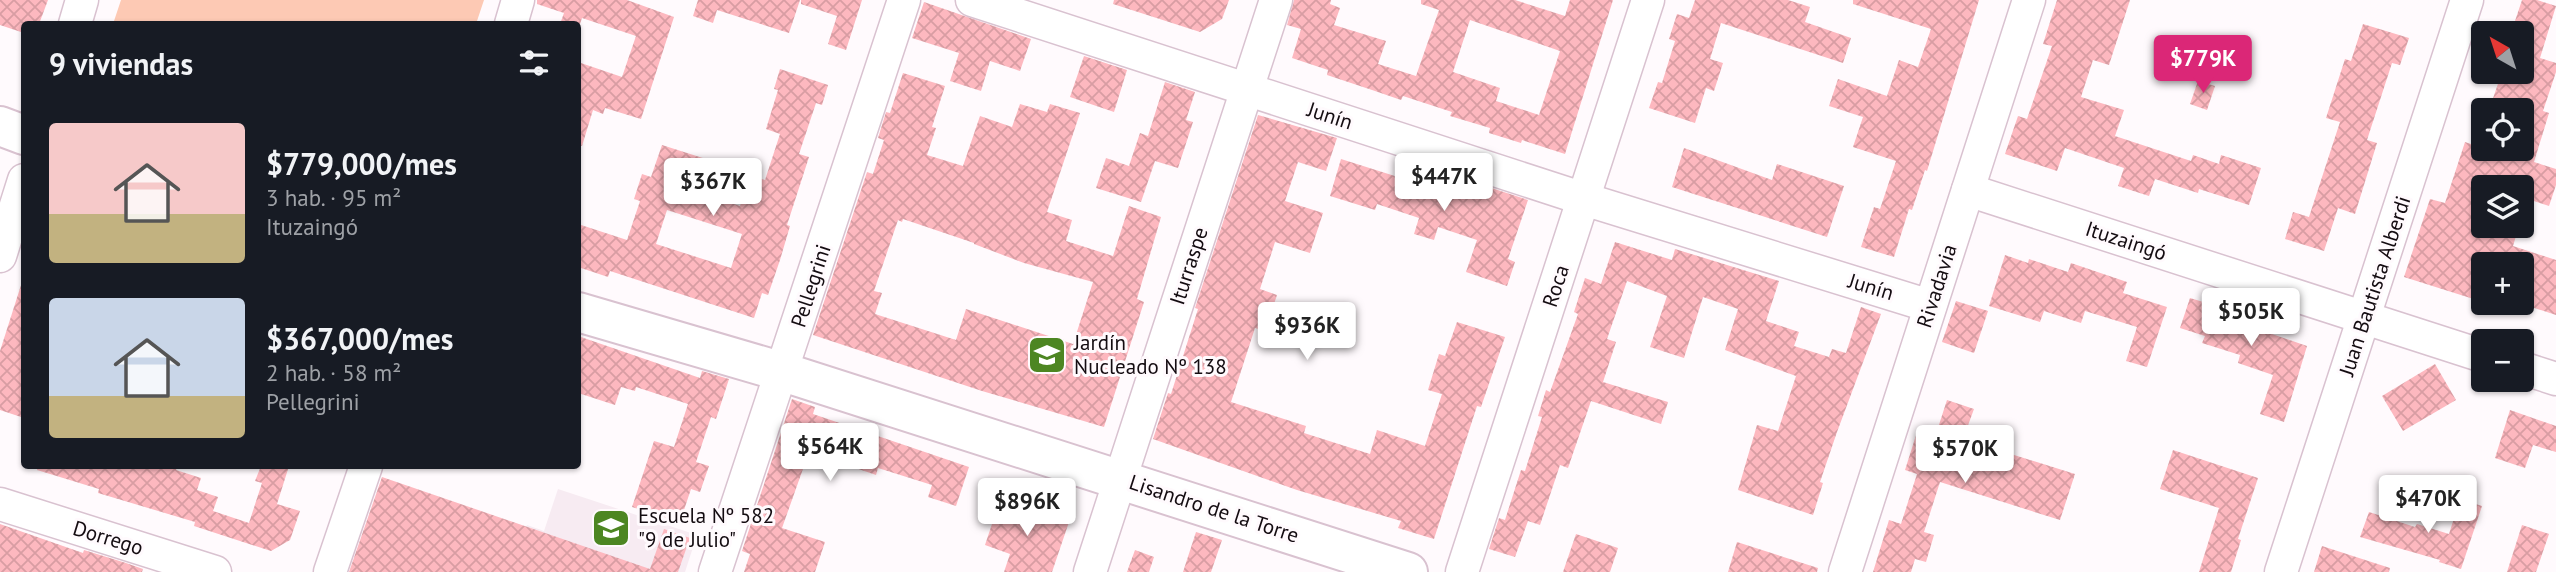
<!DOCTYPE html>
<html lang="es">
<meta charset="utf-8">
<style>
body{margin:0;font-family:"PT Sans",sans-serif;background:#20242c;color:#f1f3f6;height:100vh;display:flex;flex-direction:column;font-size:26px;white-space:nowrap}
*{box-sizing:border-box;margin:0}
p{font-size:23px;color:#9ea1a6}
.icon{flex:none;width:38px;height:38px;fill:none;stroke:currentColor;stroke-width:2;stroke-linecap:round;stroke-linejoin:round}
.map{position:relative;flex:1;overflow:hidden}
.sheet{position:absolute;left:21px;top:21px;width:560px;height:448px;display:flex;flex-direction:column;background:#171b24;border-radius:7px;box-shadow:0 2px 5px #0004}
.sheet>*{flex:none}
.needle{width:46px;rotate:321deg}
.buttons{position:absolute;left:2471px;top:21px;display:grid;gap:14px}
.buttons a{display:grid;place-items:center;width:63px;height:63px;border-radius:7px;background:#171b24;box-shadow:0 2px 5px #0004;font-size:35px}
.price{position:absolute;translate:-50% -60px;padding:0 16px;border-radius:7px;background:#fff;color:#222;font-size:23px;line-height:46px;filter:drop-shadow(0 2px 4px #0008)}
.price::after{content:'';position:absolute;left:50%;top:42px;width:21px;height:16px;margin-left:-10px;background:inherit;clip-path:polygon(0 0,100% 0,50% 100%)}
.price.on{background:#db2777;color:#fff}
ul{padding:0;list-style:none}
li{display:flex;align-items:center;gap:21px;height:175px;padding:0 28px}
li span{display:grid;place-items:center;flex:none;width:196px;height:140px;border-radius:7px;color:#555}
li>.icon{margin-inline-start:auto}
span .icon{width:84px;height:84px;fill:#fffc;stroke-width:1}
li b{font-size:30px}
h2{display:flex;justify-content:space-between;align-items:center;height:84px;padding:0 28px;font-size:30px}
.map>svg:first-child{display:block}
.built{fill:#f7ebf2}
.green{fill:#fdc9b4}
.building{fill:url(#building-cross-hatch);fill-rule:evenodd}
.lines{fill:none;stroke-linecap:round;stroke-linejoin:round}
.minor-casing{stroke:#d9c2d0;stroke-width:35}
.major-casing{stroke:#d9c2d0;stroke-width:42}
.minor{stroke:#fff;stroke-width:32}
.major{stroke:#fff;stroke-width:38}
.labels{text-anchor:middle;stroke-width:6;stroke-linejoin:round;paint-order:stroke}
.street-label{font-size:21px;fill:#140c11;stroke:#fffafd}
.poi-label{font-size:21px;fill:#140c11;stroke:#fffafd;text-anchor:start}
</style>
<div class="map">
<svg width="2556" height="572" viewBox="0 0 2556 572">
<defs>
<pattern id="building-cross-hatch" width="8" height="8" patternUnits="userSpaceOnUse" patternTransform="scale(1.75)"><rect width="8" height="8" fill="#fdb8bf"/><path d="M0 0l8 8M0 8l8-8" fill="none" stroke="#d89da3"/></pattern>
</defs>
<rect width="100%" height="100%" fill="#fffafd"/>
<polygon class="built" points="558,489 697,535 685,572 511,572 527,525 544,531"/>
<polygon class="green" points="121,0 484,0 476,24 113,24"/>
<g class="building">
<polygon points="0,0 48,0 39,24 24,24 24,33 0,25"/>
<polygon points="537,0 627,0 674,17 641,119 605,108 603,114 593,110 582,146 578,145 578,62 622,77 636,36 582,18 580,24 560,24 564,13 537,4"/>
<polygon points="698,0 800,0 789,33 717,10 713,23 693,16"/>
<polygon points="801,0 862,0 846,50 828,44 837,16 801,4"/>
<polygon points="1114,0 1229,0 1222,19 1200,32 1113,4"/>
<path d="M1294,0h37l-1,4 10,4 -6,17 52,16 -8,23 38,12 23,-66 -18,-6v-4h94l50,16 5,-16h43l-48,154 -43,-14 -1,3 -32,-10 1,-5 -40,-12 2,-4 -49,-16 -2,4 -26,-9 -48,-16 1,-5 -36,-12 9,-29 -14,-4zM1470,20l90,31 -21,64 -43,-14 4,-13 -47,-16z"/>
<polygon points="1695,0 1788,0 1810,7 1805,22 1851,38 1843,63 1721,23 1710,59 1723,63 1714,91 1706,88 1695,123 1649,108 1658,82 1662,83 1675,41 1669,39 1677,14 1689,18"/>
<polygon points="1853,0 1979,0 1927,171 1925,170 1912,210 1909,209 1894,257 1861,247 1874,207 1880,209 1896,161 1853,147 1863,117 1829,106 1838,79 1887,96 1899,60 1918,67 1931,29 1853,4"/>
<polygon points="2057,0 2130,0 2109,65 2093,60 2081,97 2124,110 2115,136 2191,161 2193,155 2219,164 2221,155 2261,168 2249,205 2199,189 2198,193 2155,179 2149,196 2118,186 2124,168 2065,148 2057,171 2005,154 2018,116 2027,119 2052,46 2043,44"/>
<polygon points="2522,0 2537,0 2556,6 2540,58 2556,63 2556,72 2543,111 2549,113 2534,162 2556,169 2556,185 2549,206 2522,197 2522,187 2483,187 2483,226 2519,226 2513,246 2556,260 2556,315 2519,303 2522,303 2522,295 2532,264 2483,264 2483,302 2404,277 2430,199 2445,203 2465,142 2522,161 2522,110 2489,110 2502,72 2522,72 2522,33 2511,33"/>
<polygon points="924,2 1031,39 1020,71 990,61 981,91 950,81 959,53 912,38"/>
<polygon points="2363,24 2409,38 2400,65 2392,63 2367,140 2377,143 2355,214 2338,208 2324,251 2285,239 2293,212 2309,217 2340,122 2326,118 2345,59 2351,61"/>
<polygon points="1084,56 1127,70 1114,112 1070,97"/>
<path d="M780,69l48,16 -6,20 -6,-2 -17,51 10,3 -22,68 3,1 -10,34 -12,35 -6,-2 -8,25 -144,-47 -2,6 -30,-10v-43l49,16 13,-39 -6,-2 8,-25 9,3 11,-32 47,15 -11,32 42,14 10,-31 15,5 15,-46 -14,-5 12,-39 -4,-1zM667,210l75,24 -11,34 -75,-24z"/>
<path d="M903,73l42,13 -13,41 4,1 -9,27 36,11 17,-50 32,11 8,-23 27,8 3,-8 30,9 -33,99 25,8 -6,21 47,15 16,-50 32,11 -24,82 7,3 -40,125 -122,-36 -169,-56 54,-163 6,2 11,-34 -6,-2 8,-26 4,1zM903,219l71,24v1l50,19 69,19 -20,62 -107,-35 -10,31 -81,-26 7,-21 -8,-2 24,-71 4,2z"/>
<polygon points="2198,81 2215,86 2207,110 2190,104"/>
<polygon points="1165,82 1195,92 1186,120 1193,122 1178,168 1155,161 1141,202 1096,188 1106,158 1129,166 1140,133 1148,136"/>
<polygon points="1258,115 1337,138 1326,171 1298,162 1285,201 1323,213 1310,253 1275,242 1260,289 1277,295 1265,331 1255,328 1231,402 1306,426 1304,433 1370,454 1377,430 1425,446 1442,394 1428,390 1439,354 1445,356 1457,322 1505,337 1481,407 1477,406 1434,539 1398,528 1401,521 1297,490 1153,439 1168,393 1171,394 1198,309 1195,308"/>
<polygon points="1684,148 1772,180 1777,164 1844,186 1827,237 1672,187"/>
<polygon points="1341,159 1458,196 1464,179 1528,200 1508,259 1515,262 1507,286 1466,272 1477,240 1438,227 1434,240 1414,234 1419,218 1377,204 1375,210 1330,196"/>
<polygon points="1615,242 1672,260 1675,249 1779,281 1766,321 1799,332 1794,346 1829,357 1832,349 1846,353 1861,307 1881,314 1837,432 1820,482 1823,483 1813,515 1738,490 1757,425 1778,431 1796,376 1725,350 1738,309 1703,297 1684,358 1650,347 1667,296 1627,281 1607,339 1616,342 1603,382 1668,402 1661,424 1591,401 1568,468 1560,465 1540,525 1528,521 1515,557 1489,549 1499,518 1505,520 1521,470 1525,471 1542,417 1538,416 1546,390 1550,392 1578,314 1574,312 1585,278 1601,284"/>
<polygon points="2005,255 2028,263 2029,259 2068,272 2071,263 2127,282 2123,293 2167,307 2147,367 2126,361 2137,327 2085,311 2081,323 2044,311 2040,322 1989,306"/>
<polygon points="22,282 24,283 24,418 0,410 0,351"/>
<polygon points="2190,298 2253,317 2256,308 2279,315 2272,334 2307,346 2284,422 2260,414 2273,375 2238,363 2240,355 2202,343 2205,336 2180,328"/>
<polygon points="1956,301 1988,311 1974,353 1942,342"/>
<polygon points="578,336 700,378 702,371 729,379 716,419 711,417 696,462 709,466 700,492 691,489 680,522 632,507 654,441 674,447 688,404 636,387 635,391 621,387 615,405 578,393"/>
<polygon points="2435,364 2456,400 2403,431 2382,396"/>
<polygon points="792,399 815,407 813,414 969,467 956,506 928,497 932,485 878,468 876,475 809,452 782,528 825,542 815,572 744,572 750,554 742,551"/>
<polygon points="1947,400 1974,409 1963,439 2075,474 2060,520 1940,482 1924,532 1934,535 1926,562 1915,559 1911,572 1873,572 1889,520 1901,524 1917,474 1905,470 1918,429 1936,434"/>
<polygon points="2510,410 2556,426 2556,452 2533,445 2525,468 2495,458"/>
<polygon points="2173,450 2258,478 2238,539 2241,540 2231,572 2199,572 2219,508 2160,489"/>
<polygon points="38,466 178,466 176,470 201,478 197,490 218,497 213,511 249,523 262,483 255,481 261,466 289,466 277,504 300,511 290,540 271,551 194,526 195,522 98,493 99,489 37,470"/>
<polygon points="382,477 650,569 664,529 690,538 678,572 349,572"/>
<polygon points="2460,499 2482,506 2461,569 2439,562 2440,560 2360,537 2369,512 2415,527 2417,524 2449,534"/>
<polygon points="1000,500 1069,522 1052,572 1004,572 1010,554 985,545"/>
<polygon points="0,524 83,553 84,550 126,563 143,569 142,572 0,572"/>
<polygon points="2522,525 2549,534 2536,572 2507,572"/>
<polygon points="1196,532 1222,540 1211,572 1183,572"/>
<polygon points="1576,534 1618,548 1610,572 1563,572"/>
<polygon points="1737,542 1818,568 1817,572 1728,572"/>
<polygon points="2322,546 2390,568 2389,572 2314,572"/>
<polygon points="1135,550 1154,557 1149,572 1127,572"/>
</g>
<g class="lines">
<defs>
<g id="minor">
<polyline points="972,0 1584,199 1930,306"/>
<polyline points="75,24 82,0"/>
<polyline points="511,24 518,0"/>
<polyline points="1968,190 2483,356"/>
<polyline points="0,256 24,180"/>
<polyline points="2522,368 2556,379"/>
<polyline points="0,504 215,572"/>
<polyline points="330,572 366,466"/>
<polyline points="715,572 904,0"/>
<polyline points="1090,572 1276,0"/>
<polyline points="1462,572 1648,0"/>
<polyline points="1845,572 2029,0"/>
<polyline points="2281,572 2467,0"/>
</g>
<g id="major">
<polyline points="0,126 24,135"/>
<polyline points="578,312 783,372 1408,572"/>
</g>
</defs>
<use href="#minor" class="minor-casing"/>
<use href="#major" class="major-casing"/>
<use href="#minor" class="minor"/>
<use href="#major" class="major"/>
</g>
<defs>
<symbol id="school-square" viewBox="-11 -11 22 22"><rect x="-9" y="-9" width="18" height="18" rx="4" fill="#4d8622" stroke="#fffafd"/><path d="M0-5L7-2L0 1L-7-2ZM-4 1L0 2.5L4 1V4Q0 6-4 4Z" fill="#fff"/></symbol>
</defs>
<g fill-rule="evenodd">
<use href="#school-square" x="1025" y="333" width="44" height="44"/>
<use href="#school-square" x="589" y="506" width="44" height="44"/>
</g>
<g class="labels">
<g class="street-label">
<text transform="translate(1330 116) rotate(18)" y="7">Junín</text>
<text transform="translate(2126 241) rotate(18)" y="7">Ituzaingó</text>
<text transform="translate(1189 266) rotate(-72)" y="7">Iturraspe</text>
<text transform="translate(811 286) rotate(-72)" y="7">Pellegrini</text>
<text transform="translate(1556 286) rotate(-72)" y="7">Roca</text>
<text transform="translate(1937 286) rotate(-72)" y="7">Rivadavia</text>
<text transform="translate(2375 286) rotate(-72)" y="7">Juan Bautista Alberdi</text>
<text transform="translate(1871 287) rotate(17)" y="7">Junín</text>
<text transform="translate(1214 509) rotate(18)" y="7">Lisandro de la Torre</text>
<text transform="translate(108 538) rotate(17)" y="7">Dorrego</text>
</g>
<g class="poi-label">
<text x="1074" y="350">Jardín<tspan x="1074" dy="24">Nucleado Nº 138</tspan></text>
<text x="638" y="523">Escuela Nº 582<tspan x="638" dy="24">"9 de Julio"</tspan></text>
</g>
</g>
</svg>
<div class="buttons">
<a><svg class="needle" viewBox="-14 -14 28 28"><path d="M0-13l5 13h-10z" fill="#e53935"/><path d="M0 13l5-13h-10z" fill="#9ea1a6"/></svg></a>
<a><svg class="icon" aria-label="locate" viewBox="0 0 24 24"><circle cx="12" cy="12" r="6"/><path d="M12 2v4M12 18v4M2 12h4M18 12h4"/></svg></a>
<a><svg class="icon" aria-label="layers" viewBox="0 0 24 24"><path d="M12 4l9 5-9 5-9-5zM3 14l9 5 9-5"/></svg></a>
<a>+</a>
<a>−</a>
</div>
<b class="price on" style="left:2203px;top:95px">$779K</b>
<b class="price" style="left:1444px;top:213px">$447K</b>
<b class="price" style="left:713px;top:218px">$367K</b>
<b class="price" style="left:2251px;top:348px">$505K</b>
<b class="price" style="left:1307px;top:362px">$936K</b>
<b class="price" style="left:830px;top:483px">$564K</b>
<b class="price" style="left:1965px;top:485px">$570K</b>
<b class="price" style="left:2428px;top:535px">$470K</b>
<b class="price" style="left:1027px;top:538px">$896K</b>
<section class="sheet">
<h2>9 viviendas<svg class="icon" aria-label="filters" viewBox="0 0 24 24"><path d="M4 7h16M4 17h16"/><circle cx="9" cy="7" r="2"/><circle cx="15" cy="17" r="2"/></svg></h2>
<ul>
<li><span style="background:linear-gradient(#f6c9c9 65%,#c2b280 0)"><svg class="icon" aria-label="home" viewBox="0 0 24 24"><path d="M3 11l9-7 9 7M6 9v11h12V9"/></svg></span><div><b>$779,000/mes</b><p>3 hab. · 95 m²</p><p>Ituzaingó</p></div></li>
<li><span style="background:linear-gradient(#c9d6e8 70%,#c2b280 0)"><svg class="icon" aria-label="home" viewBox="0 0 24 24"><path d="M3 11l9-7 9 7M6 9v11h12V9"/></svg></span><div><b>$367,000/mes</b><p>2 hab. · 58 m²</p><p>Pellegrini</p></div></li>
</ul>
</section>
</div>
